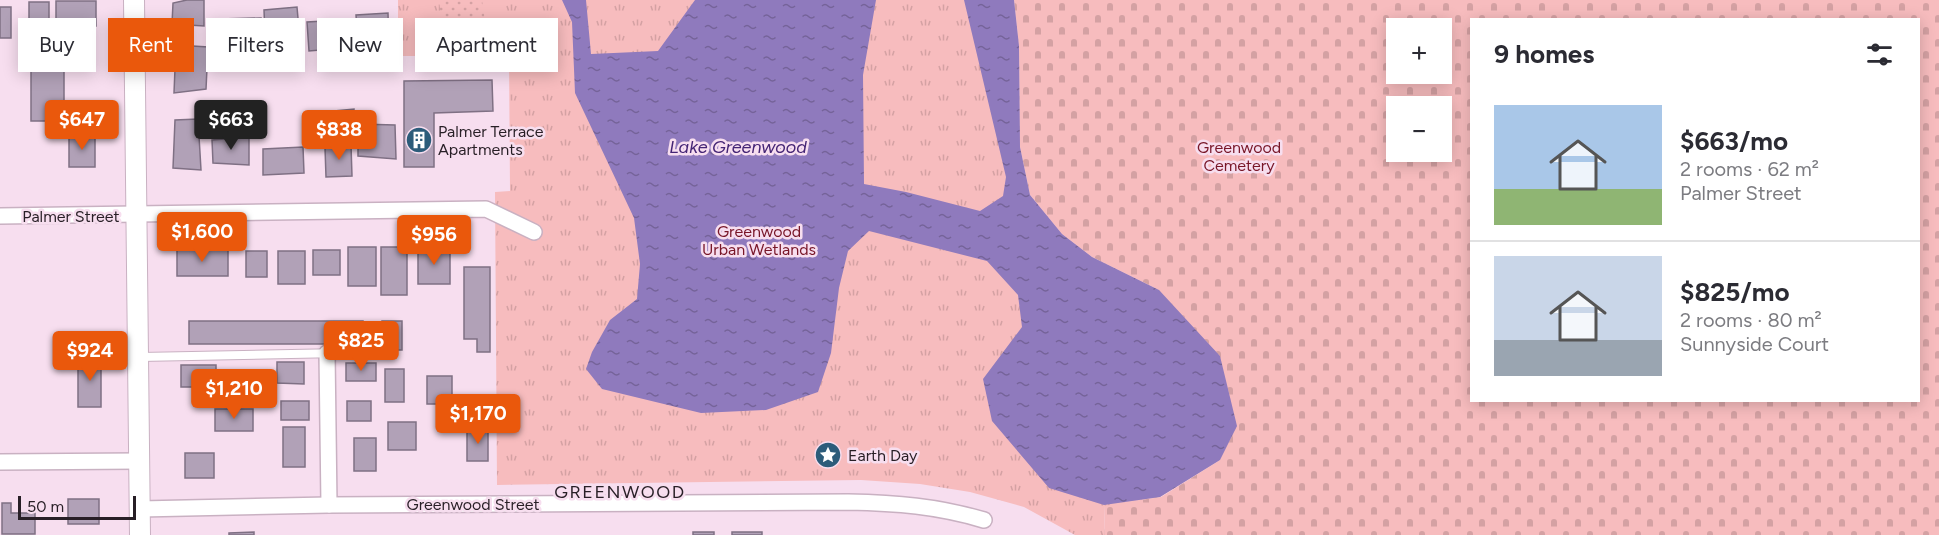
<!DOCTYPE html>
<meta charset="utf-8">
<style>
body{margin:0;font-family:Figtree,sans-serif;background:#f7f7f7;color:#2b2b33;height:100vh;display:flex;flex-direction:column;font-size:22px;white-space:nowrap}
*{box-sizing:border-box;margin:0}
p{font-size:20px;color:#7c7c81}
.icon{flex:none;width:33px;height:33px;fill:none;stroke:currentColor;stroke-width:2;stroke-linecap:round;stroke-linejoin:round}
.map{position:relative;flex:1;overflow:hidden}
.drawer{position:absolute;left:1470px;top:18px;width:450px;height:384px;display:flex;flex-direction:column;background:#fff;border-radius:0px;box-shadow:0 3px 15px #0003}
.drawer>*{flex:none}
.top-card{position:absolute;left:18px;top:18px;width:570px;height:54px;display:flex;gap:12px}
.tools{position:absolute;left:1386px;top:18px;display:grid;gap:12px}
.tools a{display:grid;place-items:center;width:66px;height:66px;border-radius:0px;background:#fff;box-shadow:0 3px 15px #0003;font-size:30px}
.scale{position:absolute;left:18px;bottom:15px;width:118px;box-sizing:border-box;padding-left:6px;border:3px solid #281f26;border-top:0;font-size:16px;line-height:21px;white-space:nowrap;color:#281f26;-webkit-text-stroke:4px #f7deef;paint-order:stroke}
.price{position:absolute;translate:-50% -51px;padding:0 14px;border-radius:6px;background:#ea580c;color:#fff;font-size:20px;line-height:39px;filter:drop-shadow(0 2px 3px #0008)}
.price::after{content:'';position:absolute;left:50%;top:36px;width:18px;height:14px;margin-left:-9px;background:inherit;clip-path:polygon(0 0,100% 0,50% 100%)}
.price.current{background:#222;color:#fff}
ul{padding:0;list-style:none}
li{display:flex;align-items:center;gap:18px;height:150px;padding:0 24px}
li+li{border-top:2px solid #e1e1e2}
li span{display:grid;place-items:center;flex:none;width:168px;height:120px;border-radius:0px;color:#555}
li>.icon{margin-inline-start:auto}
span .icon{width:72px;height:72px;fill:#fffc;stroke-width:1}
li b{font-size:26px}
h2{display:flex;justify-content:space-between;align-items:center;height:72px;padding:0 24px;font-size:26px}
.chip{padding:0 21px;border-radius:0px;background:#fff;box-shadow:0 3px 15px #0003;font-size:21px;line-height:54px}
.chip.current{background:#ea580c;color:#fff}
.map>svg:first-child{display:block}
.cemetery{fill:url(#cemetery-stones);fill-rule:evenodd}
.park{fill:url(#park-tufts)}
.garden{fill:url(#garden-dots)}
.water{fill:url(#water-ripples)}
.building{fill:#b1a1b7;stroke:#7f7084;stroke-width:1.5}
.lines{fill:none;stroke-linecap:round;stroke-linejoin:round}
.service-casing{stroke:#c9b1c2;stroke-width:10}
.minor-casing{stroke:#c9b1c2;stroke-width:18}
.tertiary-casing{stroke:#c9b1c2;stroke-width:22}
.service{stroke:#fff;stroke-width:8}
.minor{stroke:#fff;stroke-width:15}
.tertiary{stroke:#fff;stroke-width:20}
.labels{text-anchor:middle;stroke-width:5;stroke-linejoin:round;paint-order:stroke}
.poi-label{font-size:16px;fill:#281f26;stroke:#f7deef;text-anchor:start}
.park-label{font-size:16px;fill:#781628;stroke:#f7deef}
.street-label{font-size:16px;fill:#281f26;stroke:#f7deef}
.water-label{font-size:18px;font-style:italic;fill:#452575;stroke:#f7deef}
.neighbourhood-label{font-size:18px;letter-spacing:1.5px;fill:#281f26;stroke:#f7deef}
</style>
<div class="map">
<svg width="1939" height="535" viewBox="0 0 1939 535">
<defs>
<pattern id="cemetery-stones" width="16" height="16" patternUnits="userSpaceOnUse" patternTransform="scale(1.5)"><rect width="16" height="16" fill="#f7bcbe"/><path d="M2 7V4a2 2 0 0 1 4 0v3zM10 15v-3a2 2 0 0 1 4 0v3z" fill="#d4a1a3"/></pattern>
<pattern id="park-tufts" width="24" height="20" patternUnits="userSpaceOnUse" patternTransform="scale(1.5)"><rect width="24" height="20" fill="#f7bcbe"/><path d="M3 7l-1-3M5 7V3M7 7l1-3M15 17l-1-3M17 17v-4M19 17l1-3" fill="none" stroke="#d4a1a3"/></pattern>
<pattern id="garden-dots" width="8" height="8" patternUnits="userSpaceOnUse" patternTransform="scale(1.5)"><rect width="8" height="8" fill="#f7bcbe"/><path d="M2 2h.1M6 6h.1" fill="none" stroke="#d4a1a3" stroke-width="1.8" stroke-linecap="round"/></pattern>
<pattern id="water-ripples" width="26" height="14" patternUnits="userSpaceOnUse" patternTransform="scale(1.5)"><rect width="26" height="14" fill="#8f7abd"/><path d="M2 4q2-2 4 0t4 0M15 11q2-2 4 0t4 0" fill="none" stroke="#756399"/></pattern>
</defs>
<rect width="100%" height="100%" fill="#f7deef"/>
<path class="cemetery" d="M1014,0h925v535h-834l-1,-30 57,-8 59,-37 -61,-170 -67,-33 -30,-23 -32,-39 -10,-48 -1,-101zM1472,20h446v380h-446zM1396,28h46v46h-46zM1396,106h46v46h-46z"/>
<polygon class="park" points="398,0 1014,0 1019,46 1020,147 1030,195 1062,234 1092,257 1159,290 1220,356 1237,426 1220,460 1160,497 1104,506 1105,535 1075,535 1024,507 970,492 920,484 861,480 497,485 495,192 510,191 509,56 398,56"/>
<polygon class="garden" points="439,0 482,0 486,29 443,33"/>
<polygon class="water" points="562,0 586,0 591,54 658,51 695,0 876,0 863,75 864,184 906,192 980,211 1003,196 1006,177 964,0 1014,0 1019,46 1020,147 1030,195 1062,234 1092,257 1159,290 1220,356 1237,426 1220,460 1160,497 1104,505 1049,488 992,421 983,379 1022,327 1018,295 987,261 869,231 848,251 839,288 831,353 818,392 766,410 701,413 602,389 586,369 592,352 610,320 637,299 640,264 634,218 575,93 572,22"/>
<g class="building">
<polygon points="187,0 204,0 204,26 172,24 173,3"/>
<rect x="56" y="1" width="40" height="25"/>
<polygon points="29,2 49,2 49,26 29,27"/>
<rect x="0" y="7" width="11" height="31"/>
<polygon points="297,7 300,41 288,39 290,65 266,61 264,10"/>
<polygon points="388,13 389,56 359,60 356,15"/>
<polygon points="261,18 259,42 219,42 219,19"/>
<polygon points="342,20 343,48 309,51 307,22"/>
<rect x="57" y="31" width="34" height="25"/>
<polygon points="176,45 208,47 206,89 174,93"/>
<rect x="31" y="70" width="33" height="51"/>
<polygon points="492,80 493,111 434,113 434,167 404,167 404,81"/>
<polygon points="354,109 353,141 325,137 324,112"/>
<polygon points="198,119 201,170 173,168 175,120"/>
<polygon points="358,124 395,125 396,159 358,156"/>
<rect x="69" y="136" width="26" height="31"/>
<polygon points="249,137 249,165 213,163 212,140"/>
<polygon points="351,145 352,176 326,177 325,148"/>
<polygon points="303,147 304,173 263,175 263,149"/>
<rect x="348" y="247" width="28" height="39"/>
<rect x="381" y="247" width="26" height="48"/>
<rect x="418" y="249" width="32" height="35"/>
<rect x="177" y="250" width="51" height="26"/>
<rect x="313" y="250" width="27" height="25"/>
<rect x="246" y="251" width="21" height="26"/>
<rect x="278" y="251" width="27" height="33"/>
<polygon points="464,267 490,267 490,352 477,352 477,339 464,339"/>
<polygon points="189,321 363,321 363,352 342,352 342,344 189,344"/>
<rect x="382" y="321" width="20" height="29"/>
<rect x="78" y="358" width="23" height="49"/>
<polygon points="277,362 304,362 304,384 277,383"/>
<rect x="346" y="363" width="30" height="18"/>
<rect x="181" y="365" width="35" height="22"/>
<rect x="385" y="369" width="19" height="33"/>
<rect x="427" y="376" width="25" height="28"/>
<rect x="281" y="401" width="28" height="19"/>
<rect x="347" y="401" width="24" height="20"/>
<rect x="215" y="409" width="38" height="22"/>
<rect x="388" y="422" width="28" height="28"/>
<rect x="283" y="427" width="22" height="40"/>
<rect x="467" y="429" width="21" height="32"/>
<rect x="354" y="438" width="22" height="33"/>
<rect x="185" y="453" width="29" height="25"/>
<rect x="68" y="499" width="31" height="25"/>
<polygon points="2,503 11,503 11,513 35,513 35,534 2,534"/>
<polygon points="254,532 254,535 229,535 229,533"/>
<rect x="693" y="532" width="21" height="3"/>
<rect x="732" y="532" width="30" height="3"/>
</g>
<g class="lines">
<defs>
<polyline id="service" points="140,357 341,353"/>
<g id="minor">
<polyline points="0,216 486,209 534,232"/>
<polyline points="327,353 329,505"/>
<polyline points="0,462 139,461"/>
<path d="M140,509l189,-4 519,-3c48,1 89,4 136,18"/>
</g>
<polyline id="tertiary" points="134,0 140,535"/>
</defs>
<use href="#service" class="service-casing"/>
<use href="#minor" class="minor-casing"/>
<use href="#tertiary" class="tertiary-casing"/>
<use href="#service" class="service"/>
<use href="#minor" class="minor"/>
<use href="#tertiary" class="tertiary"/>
</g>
<defs>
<symbol id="building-disc" viewBox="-11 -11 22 22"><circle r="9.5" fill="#2c5c7a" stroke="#f7deef"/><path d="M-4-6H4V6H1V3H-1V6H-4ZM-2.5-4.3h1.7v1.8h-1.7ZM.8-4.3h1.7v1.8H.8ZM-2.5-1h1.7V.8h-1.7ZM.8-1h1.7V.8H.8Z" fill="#fff"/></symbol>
<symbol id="sight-disc" viewBox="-11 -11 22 22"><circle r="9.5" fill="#2c5c7a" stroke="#f7deef"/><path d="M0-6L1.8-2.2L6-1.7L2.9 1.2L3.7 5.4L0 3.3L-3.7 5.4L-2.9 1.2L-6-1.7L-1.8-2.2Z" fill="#fff"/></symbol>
</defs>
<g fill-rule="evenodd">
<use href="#building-disc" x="404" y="125" width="30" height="30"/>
<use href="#sight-disc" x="813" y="440" width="30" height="30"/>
</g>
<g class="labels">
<g class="poi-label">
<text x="438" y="137">Palmer Terrace<tspan x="438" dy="18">Apartments</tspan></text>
<text x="848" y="461">Earth Day</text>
</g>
<g class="park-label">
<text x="1239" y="153">Greenwood<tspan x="1239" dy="18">Cemetery</tspan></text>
<text x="759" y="237">Greenwood<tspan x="759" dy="18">Urban Wetlands</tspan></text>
</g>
<g class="street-label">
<text x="71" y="222">Palmer Street</text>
<text x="473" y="510">Greenwood Street</text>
</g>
<g class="water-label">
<text x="738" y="153">Lake Greenwood</text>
</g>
<g class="neighbourhood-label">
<text x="620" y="498">GREENWOOD</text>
</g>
</g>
</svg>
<div class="tools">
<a>+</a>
<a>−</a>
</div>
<div class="scale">50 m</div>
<b class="price" style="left:82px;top:151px">$647</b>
<b class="price current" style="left:231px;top:151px">$663</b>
<b class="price" style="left:339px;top:161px">$838</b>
<b class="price" style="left:202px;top:263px">$1,600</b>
<b class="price" style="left:434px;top:266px">$956</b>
<b class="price" style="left:361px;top:372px">$825</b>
<b class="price" style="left:90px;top:382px">$924</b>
<b class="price" style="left:234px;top:420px">$1,210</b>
<b class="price" style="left:478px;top:445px">$1,170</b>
<div class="top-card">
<a class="chip">Buy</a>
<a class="chip current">Rent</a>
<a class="chip">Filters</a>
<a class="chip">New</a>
<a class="chip">Apartment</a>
</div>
<section class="drawer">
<h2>9 homes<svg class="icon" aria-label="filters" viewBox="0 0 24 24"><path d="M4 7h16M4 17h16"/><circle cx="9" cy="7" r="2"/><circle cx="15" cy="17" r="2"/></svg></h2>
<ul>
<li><span style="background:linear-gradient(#a9c7e8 70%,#8fb573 0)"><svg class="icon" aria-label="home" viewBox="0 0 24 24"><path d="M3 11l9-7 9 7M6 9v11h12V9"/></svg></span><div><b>$663/mo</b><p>2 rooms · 62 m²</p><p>Palmer Street</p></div></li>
<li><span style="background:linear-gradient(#c9d6e8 70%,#9aa5b1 0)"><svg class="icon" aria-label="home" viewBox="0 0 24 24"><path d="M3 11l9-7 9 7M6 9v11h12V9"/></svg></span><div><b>$825/mo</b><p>2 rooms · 80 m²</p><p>Sunnyside Court</p></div></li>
</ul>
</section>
</div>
